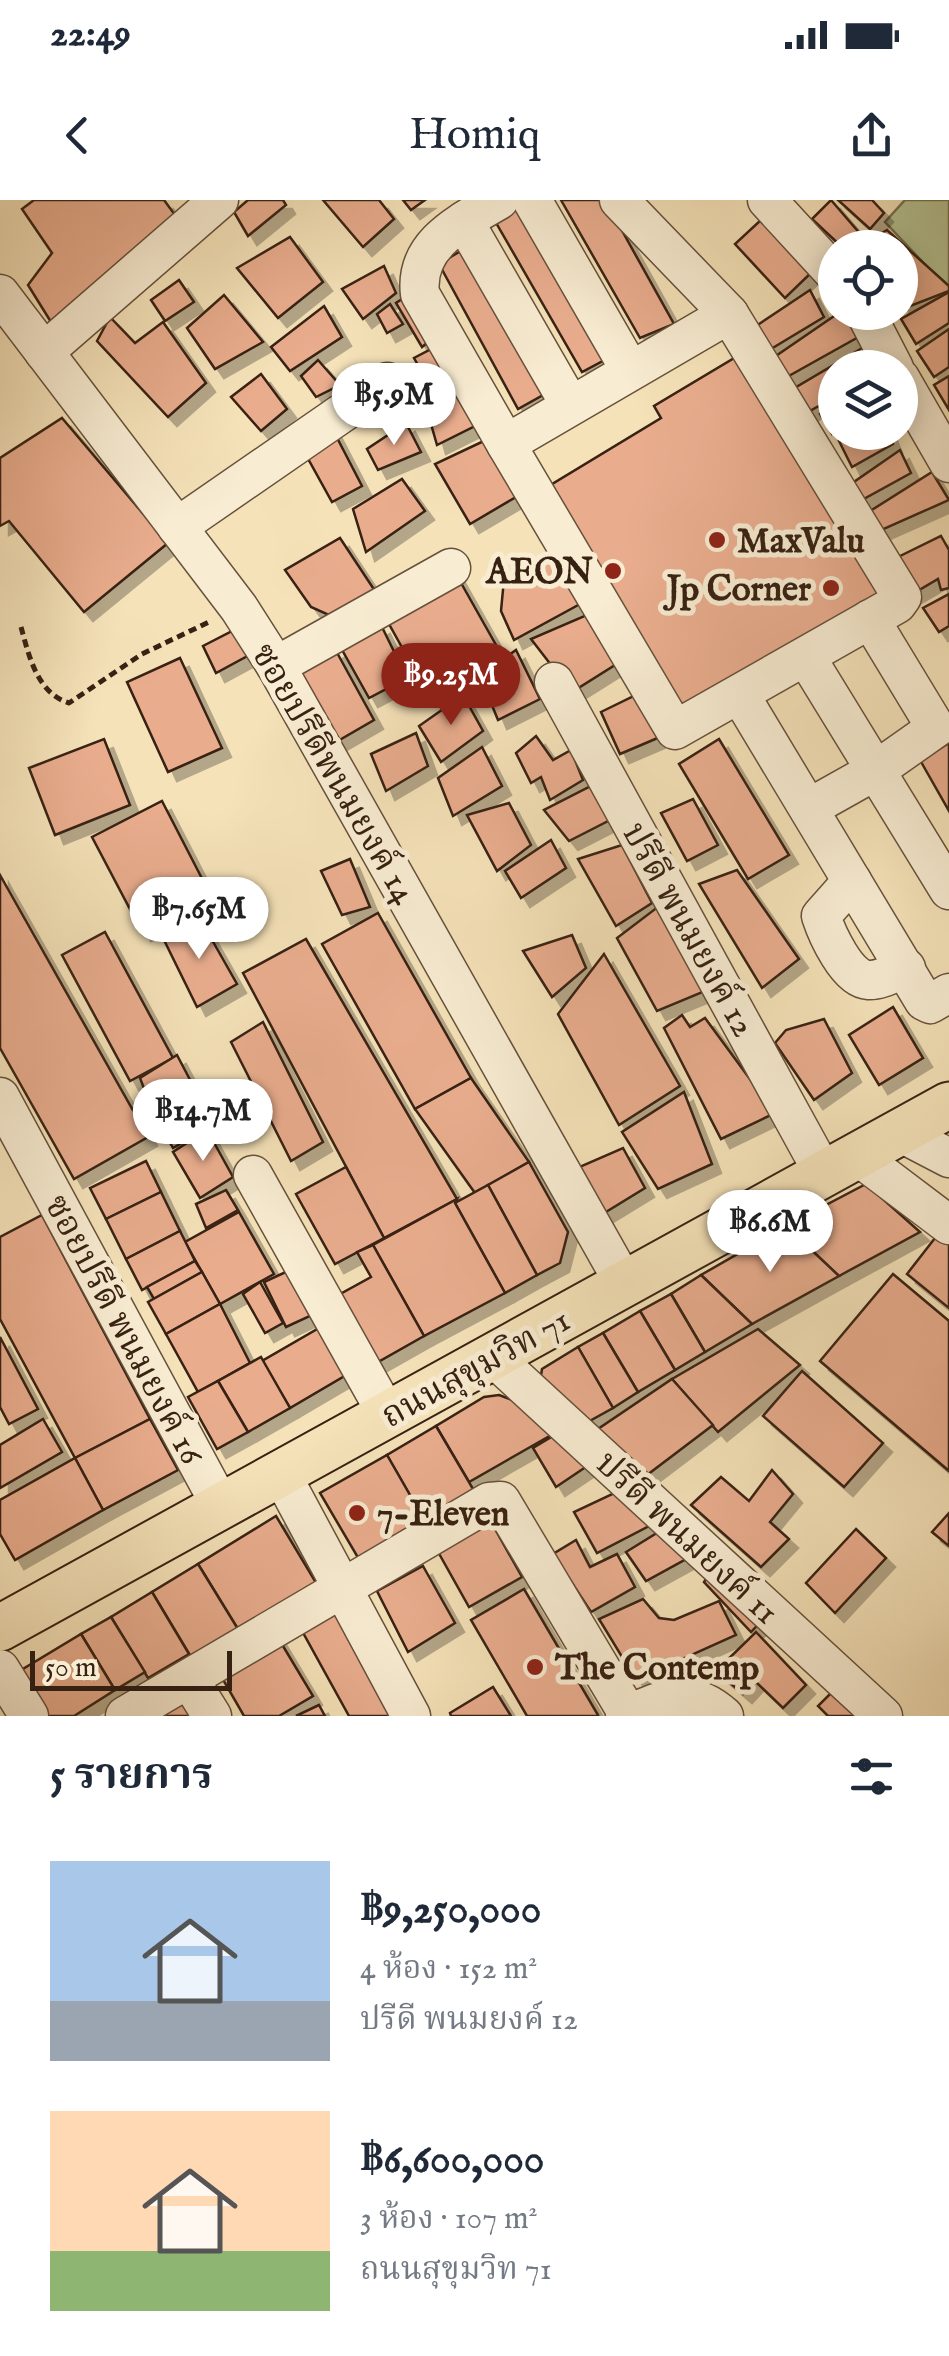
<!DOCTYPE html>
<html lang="th">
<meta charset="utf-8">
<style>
body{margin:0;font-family:"IM FELL English","Noto Serif Thai",serif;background:#f6f6f7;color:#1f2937;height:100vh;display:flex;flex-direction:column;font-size:38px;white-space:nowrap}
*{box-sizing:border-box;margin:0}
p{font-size:32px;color:#747a83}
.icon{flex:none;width:55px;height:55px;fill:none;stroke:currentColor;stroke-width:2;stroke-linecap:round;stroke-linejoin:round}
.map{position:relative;height:1516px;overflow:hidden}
.drawer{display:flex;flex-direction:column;background:#fff;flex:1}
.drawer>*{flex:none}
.controls{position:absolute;left:818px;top:30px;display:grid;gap:20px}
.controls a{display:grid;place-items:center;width:100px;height:100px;border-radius:50%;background:#fff;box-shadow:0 5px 25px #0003;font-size:50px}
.scale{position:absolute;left:30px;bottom:25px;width:202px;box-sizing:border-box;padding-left:10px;border:5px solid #372112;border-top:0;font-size:28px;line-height:35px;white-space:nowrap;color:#372112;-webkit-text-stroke:8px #f8ecd2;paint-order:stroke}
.price{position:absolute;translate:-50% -85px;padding:0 22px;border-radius:35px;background:#fff;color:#222;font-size:32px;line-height:65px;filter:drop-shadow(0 2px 5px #0008)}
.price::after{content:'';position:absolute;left:50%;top:60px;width:30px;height:22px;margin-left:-15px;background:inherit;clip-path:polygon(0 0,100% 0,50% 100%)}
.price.selected{background:#8f2418;color:#fff}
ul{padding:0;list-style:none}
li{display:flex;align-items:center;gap:30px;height:250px;padding:0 50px}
li span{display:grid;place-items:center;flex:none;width:280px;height:200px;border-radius:0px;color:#555}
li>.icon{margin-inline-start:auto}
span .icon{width:120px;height:120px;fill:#fffc;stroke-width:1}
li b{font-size:42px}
h2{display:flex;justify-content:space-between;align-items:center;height:120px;padding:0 50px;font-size:42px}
.status{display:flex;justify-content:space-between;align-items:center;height:70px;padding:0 50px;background:#fff;direction:ltr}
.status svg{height:28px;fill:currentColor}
header{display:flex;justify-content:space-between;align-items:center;height:130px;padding:0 50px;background:#fff;font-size:45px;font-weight:600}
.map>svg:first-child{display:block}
.green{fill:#b6c494;stroke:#767253;stroke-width:2.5}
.building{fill:#e9ad8e;stroke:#372112;stroke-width:2.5;filter:url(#shadow)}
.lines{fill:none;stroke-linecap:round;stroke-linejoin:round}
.minor-casing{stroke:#66513c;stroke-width:41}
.major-casing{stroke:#372112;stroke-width:49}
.path{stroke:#372112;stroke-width:5;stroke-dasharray:8 5;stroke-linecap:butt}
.minor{stroke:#f8ecd2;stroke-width:38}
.major{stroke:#f5e2b9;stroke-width:45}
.poi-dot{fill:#8f2418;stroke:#f8ecd2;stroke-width:4}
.labels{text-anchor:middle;stroke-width:10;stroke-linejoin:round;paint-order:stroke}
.poi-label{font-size:35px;font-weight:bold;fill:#372112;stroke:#f8ecd2;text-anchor:start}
.street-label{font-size:35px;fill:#372112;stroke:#f8ecd2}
</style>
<div class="status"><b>22:49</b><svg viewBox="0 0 49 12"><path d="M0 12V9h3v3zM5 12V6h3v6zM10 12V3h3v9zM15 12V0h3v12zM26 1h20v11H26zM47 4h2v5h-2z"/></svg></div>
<header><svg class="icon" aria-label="back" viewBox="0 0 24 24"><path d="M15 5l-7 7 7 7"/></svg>Homiq<svg class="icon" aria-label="share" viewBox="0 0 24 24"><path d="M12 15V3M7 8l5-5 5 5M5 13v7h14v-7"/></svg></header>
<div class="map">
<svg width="949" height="1516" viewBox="0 0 949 1516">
<defs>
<filter id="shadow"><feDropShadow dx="9" dy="9" stdDeviation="0" flood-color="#0004"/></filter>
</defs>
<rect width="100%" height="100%" fill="#f5e2b9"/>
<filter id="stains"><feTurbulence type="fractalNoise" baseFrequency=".002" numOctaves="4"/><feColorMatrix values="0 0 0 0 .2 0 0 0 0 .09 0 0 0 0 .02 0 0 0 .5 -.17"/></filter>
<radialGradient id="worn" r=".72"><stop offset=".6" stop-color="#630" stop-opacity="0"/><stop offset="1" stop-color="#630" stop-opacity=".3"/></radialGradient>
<polygon class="green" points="905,0 949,0 949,90 885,22"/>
<g class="building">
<polygon points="34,0 164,0 175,15 51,122 28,85 52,53 22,9"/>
<polygon points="248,0 283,0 286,5 248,36 234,12"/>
<polygon points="323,0 379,0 394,19 363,47"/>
<polygon points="403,0 425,0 411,10"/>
<polygon points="561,0 605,0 674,124 640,138"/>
<polygon points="831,0 862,36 850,48 843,48 812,19"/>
<polygon points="838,0 872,0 884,13 870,29"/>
<polygon points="525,3 612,156 582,172 495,21"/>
<polygon points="762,19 813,71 785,98 735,44"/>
<polygon points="887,30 949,86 949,91 900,110 900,48 857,48"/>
<polygon points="290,37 323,82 278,118 237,68"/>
<polygon points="469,46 552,190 518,209 439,64"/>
<polygon points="384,66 396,93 363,119 342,89"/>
<polygon points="179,80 194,102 165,121 151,100"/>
<polygon points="810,90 824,117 766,152 756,126"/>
<polygon points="949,92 949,123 916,144 901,119"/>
<polygon points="410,94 438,134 422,147 396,103"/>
<polygon points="224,95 263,142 215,169 187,128"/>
<polygon points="390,104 403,124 387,133 377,114"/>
<polygon points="324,106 342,137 290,171 271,147"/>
<polygon points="840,112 851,112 862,135 778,182 770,160"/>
<polygon points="110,117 135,143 163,122 206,183 168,217 97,141"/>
<polygon points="949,129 949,167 934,177 917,151"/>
<polygon points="439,145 453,169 427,181 414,158"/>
<polygon points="864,147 877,168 835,168 835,197 806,213 793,189"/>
<polygon points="746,151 890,392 680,517 544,289 661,218 654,206"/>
<polygon points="318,160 340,185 316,197 301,176"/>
<polygon points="261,174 287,209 261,231 231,197"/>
<polygon points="949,176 949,210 934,185"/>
<polygon points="452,191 479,224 437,245 423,196"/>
<polygon points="835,205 835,232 832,234 820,214"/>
<polygon points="62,218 168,343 84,412 9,321 0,326 0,258"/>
<polygon points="406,223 421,252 378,270 367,249"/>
<polygon points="333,230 362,286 332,302 306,255"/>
<polygon points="860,232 888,232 893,244 852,267 839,241"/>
<polygon points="488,239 516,297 470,324 435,264"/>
<polygon points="900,250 911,273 860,301 851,284"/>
<polygon points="932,272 949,300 877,332 867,313"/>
<polygon points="402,279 425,311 366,352 353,309"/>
<polygon points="941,336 949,350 949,388 941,390 938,379 909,396 892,360"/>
<polygon points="340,338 379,397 331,416 311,407 285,370"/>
<polygon points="557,356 580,404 514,440 501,411 504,379"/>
<polygon points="456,374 496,445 424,487 384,415"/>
<polygon points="949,394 949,426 939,432 923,408"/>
<polygon points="589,414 615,465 572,492 531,439"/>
<polygon points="381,425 407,478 369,498 341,448"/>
<polygon points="240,427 253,453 216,473 203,446"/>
<polygon points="335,449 374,520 336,542 299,471"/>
<polygon points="516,450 540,499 498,520 480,476"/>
<polygon points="180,458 222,548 168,572 127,482"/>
<polygon points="638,494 660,537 620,554 601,512"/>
<polygon points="463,495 483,531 441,562 419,526"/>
<polygon points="416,533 428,566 386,591 371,554"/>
<polygon points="536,536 553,560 571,550 583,580 550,600 541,577 531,583 516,553"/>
<polygon points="104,539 130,605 55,635 29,568"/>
<polygon points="719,539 789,655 748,679 679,564"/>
<polygon points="949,543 949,611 920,560"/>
<polygon points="482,547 502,586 453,616 438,578"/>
<polygon points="591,586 612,619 569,641 544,610"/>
<polygon points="693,599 718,645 687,661 661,613"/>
<polygon points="162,601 211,696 142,732 92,637"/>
<polygon points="509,603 531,645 497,671 467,615"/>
<polygon points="551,640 566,668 521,698 505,671"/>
<polygon points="622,645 652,703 616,726 578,659"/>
<polygon points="350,659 370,707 342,715 321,671"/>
<polygon points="737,670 799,759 762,788 699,684"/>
<polygon points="0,675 148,937 74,979 0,848"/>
<polygon points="663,703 710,789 657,811 617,738"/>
<polygon points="378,713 471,878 415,909 322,744"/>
<polygon points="199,717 237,784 197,807 163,738"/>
<polygon points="105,732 173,858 130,881 62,755"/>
<polygon points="572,735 586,768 552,797 523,751"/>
<polygon points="306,739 457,999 384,1038 243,773"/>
<polygon points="604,754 680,886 619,925 558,814"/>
<polygon points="893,807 923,858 879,885 849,835"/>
<polygon points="682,815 690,827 705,818 775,913 721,939 664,828"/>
<polygon points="824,819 852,873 814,900 775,843 786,830"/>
<polygon points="263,822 323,942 291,961 231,842"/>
<polygon points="177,855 199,897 156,920 140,878"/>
<polygon points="471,878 529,962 475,993 415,909"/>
<polygon points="684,892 712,964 658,989 622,932"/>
<polygon points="199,907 209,927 173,948 162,928"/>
<polygon points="207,930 233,977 200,998 173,952"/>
<polygon points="623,948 645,988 601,1015 577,968"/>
<polygon points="146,961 161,992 106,1019 90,988"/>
<polygon points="529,962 568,1032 560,1063 537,1075 488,985"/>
<polygon points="346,967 384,1038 335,1064 296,994"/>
<polygon points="866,984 920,1032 839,1076 786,1026"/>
<polygon points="488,985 537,1075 505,1093 455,1003"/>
<polygon points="226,990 238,1010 206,1028 196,1004"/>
<polygon points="161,992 180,1031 126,1059 106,1019"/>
<polygon points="457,999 455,1003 505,1093 424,1136 373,1045"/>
<polygon points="239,1012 274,1074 220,1104 185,1042"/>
<polygon points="42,1015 150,1219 75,1258 0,1119 0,1037"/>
<polygon points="786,1026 839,1076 752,1124 701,1075"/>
<polygon points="942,1029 949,1035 949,1108 907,1074"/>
<polygon points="180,1031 195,1061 142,1090 126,1059"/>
<polygon points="373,1045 424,1136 371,1166 333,1098 371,1077 357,1052"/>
<polygon points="195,1061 202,1072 154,1099 147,1087"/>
<polygon points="288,1071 310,1116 286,1127 264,1082"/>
<polygon points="202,1072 220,1104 166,1134 148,1102"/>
<polygon points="893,1074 949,1121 949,1271 820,1161"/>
<polygon points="701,1075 752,1124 705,1152 671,1094"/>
<polygon points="260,1082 283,1123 265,1133 243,1094"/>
<polygon points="671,1094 705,1152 675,1170 640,1111"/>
<polygon points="220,1104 250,1163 198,1192 166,1134"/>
<polygon points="640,1111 675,1170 638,1192 603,1133"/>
<polygon points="326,1124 353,1171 290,1208 262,1161"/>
<polygon points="758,1129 800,1165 718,1232 672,1179"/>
<polygon points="603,1133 638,1192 613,1208 578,1147"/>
<polygon points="0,1137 38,1209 9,1224 0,1207"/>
<polygon points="578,1147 613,1208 586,1223 540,1182 542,1169"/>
<polygon points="261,1157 290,1208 248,1232 218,1181"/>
<polygon points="802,1171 883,1243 844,1287 763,1216"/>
<polygon points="672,1179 713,1225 647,1275 598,1229"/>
<polygon points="218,1181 248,1232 217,1249 188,1197"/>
<polygon points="499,1195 515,1201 553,1234 469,1282 436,1226 484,1197"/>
<polygon points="43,1219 62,1252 0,1288 0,1245"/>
<polygon points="150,1219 178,1270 103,1310 75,1258"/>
<polygon points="578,1221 608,1252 556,1287 533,1248"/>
<polygon points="436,1226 476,1294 426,1323 387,1255"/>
<polygon points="387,1255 426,1323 360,1361 320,1293"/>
<polygon points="75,1258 103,1310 15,1360 0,1334 0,1300"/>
<polygon points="772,1270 793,1294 770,1322 789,1339 761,1367 691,1305 721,1277 749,1301"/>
<polygon points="627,1287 651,1325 597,1353 574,1312"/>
<polygon points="949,1313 949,1346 932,1332"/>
<polygon points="276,1316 318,1386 241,1434 198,1364"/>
<polygon points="490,1320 522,1377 469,1407 437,1350"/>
<polygon points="665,1328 688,1358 646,1381 626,1352"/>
<polygon points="856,1329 886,1358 835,1413 806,1383"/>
<polygon points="576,1340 590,1367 617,1354 635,1387 591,1412 553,1354"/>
<polygon points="198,1364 241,1434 194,1462 152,1392"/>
<polygon points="423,1366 455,1423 408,1452 377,1391"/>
<polygon points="713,1368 768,1414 751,1432 704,1382"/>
<polygon points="524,1389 598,1515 596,1516 527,1516 471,1420"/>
<polygon points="152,1392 189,1454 148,1478 111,1417"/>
<polygon points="643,1399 659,1418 674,1420 719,1401 736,1435 636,1480 599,1419"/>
<polygon points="343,1408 401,1516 349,1516 301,1429"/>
<polygon points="111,1417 145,1472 115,1490 81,1434"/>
<polygon points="756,1432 806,1485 783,1508 755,1481 743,1494 716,1471"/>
<polygon points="81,1434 115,1490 74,1516 46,1516 18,1472"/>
<polygon points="277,1436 313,1496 279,1516 244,1516 218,1471"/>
<polygon points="184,1487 201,1516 140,1516"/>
<polygon points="493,1487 511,1516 451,1516 450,1513"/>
<polygon points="834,1490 861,1516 828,1516 818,1506"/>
<polygon points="319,1505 325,1516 296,1516"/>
</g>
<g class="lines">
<defs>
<g id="minor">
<path d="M499,0c-39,23 -85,44 -79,94l86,150"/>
<polyline points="532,0 630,170"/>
<polyline points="619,0 729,114"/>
<polyline points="767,0 835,74"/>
<polyline points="464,21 570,205"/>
<polyline points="0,94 239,408 276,466 624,1083"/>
<polyline points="865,112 894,168"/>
<polygon points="729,114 902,397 897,404 675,530 506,244"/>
<polyline points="44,152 219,0"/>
<polyline points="900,178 949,263"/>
<polyline points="177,327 387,182"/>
<polyline points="806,457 949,690"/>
<polyline points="276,466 451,368"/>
<polyline points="554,482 825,976"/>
<polyline points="740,495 924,801 930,804 949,793"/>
<polyline points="809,608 875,571 936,528 870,419"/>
<path d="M852,681l-31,35c6,18 26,63 47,64 12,1 27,-8 38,-12"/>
<polyline points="0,897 222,1308"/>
<polyline points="901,933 949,958"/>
<polyline points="859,957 949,1025"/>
<polyline points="253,975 388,1216"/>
<polyline points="494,1158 883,1516"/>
<polyline points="281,1274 411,1516"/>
<polyline points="0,1469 29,1516"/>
<polyline points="189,1479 212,1516"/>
<polyline points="125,1516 489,1302 501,1301 628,1514"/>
<path d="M625,1516c38,-17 65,-31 99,0"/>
</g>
<polyline id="major" points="0,1428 949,905"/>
</defs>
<use href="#minor" class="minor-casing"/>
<use href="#major" class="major-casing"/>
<path class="path" d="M21,427c8,29 16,66 48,76l73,-49 67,-32"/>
<use href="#minor" class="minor"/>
<use href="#major" class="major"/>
</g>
<g class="poi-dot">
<circle cx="717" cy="340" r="10"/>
<circle cx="613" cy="371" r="10"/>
<circle cx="831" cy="388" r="10"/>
<circle cx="357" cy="1313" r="10"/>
<circle cx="535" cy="1467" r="10"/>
</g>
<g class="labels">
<g class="poi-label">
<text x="737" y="352">MaxValu</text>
<text x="593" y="383" text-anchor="end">AEON</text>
<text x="811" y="400" text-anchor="end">Jp Corner</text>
<text x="377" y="1325">7-Eleven</text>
<text x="555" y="1479">The Contemp</text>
</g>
<g class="street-label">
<text transform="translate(335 573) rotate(60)" y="12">ซอยปรีดีพนมยงค์ 14</text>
<text transform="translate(690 729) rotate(61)" y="12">ปรีดี พนมยงค์ 12</text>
<text transform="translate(125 1129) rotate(62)" y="12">ซอยปรีดี พนมยงค์ 16</text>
<text transform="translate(475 1167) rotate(-29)" y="12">ถนนสุขุมวิท 71</text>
<text transform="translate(688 1337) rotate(43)" y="12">ปรีดี พนมยงค์ 11</text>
</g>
</g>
<rect width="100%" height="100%" filter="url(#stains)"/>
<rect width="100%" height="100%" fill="url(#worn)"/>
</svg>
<div class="controls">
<a><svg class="icon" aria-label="locate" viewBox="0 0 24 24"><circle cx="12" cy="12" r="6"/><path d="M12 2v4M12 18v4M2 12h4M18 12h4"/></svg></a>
<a><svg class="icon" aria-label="layers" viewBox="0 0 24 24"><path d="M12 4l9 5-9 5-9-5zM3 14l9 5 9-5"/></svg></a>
</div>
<div class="scale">50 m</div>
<b class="price" style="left:394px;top:248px">฿5.9M</b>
<b class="price selected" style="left:451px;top:528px">฿9.25M</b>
<b class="price" style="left:199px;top:762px">฿7.65M</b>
<b class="price" style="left:203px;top:964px">฿14.7M</b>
<b class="price" style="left:770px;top:1075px">฿6.6M</b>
</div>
<section class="drawer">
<h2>5 รายการ<svg class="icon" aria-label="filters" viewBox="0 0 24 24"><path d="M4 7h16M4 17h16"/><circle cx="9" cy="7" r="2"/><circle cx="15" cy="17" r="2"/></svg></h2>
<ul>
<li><span style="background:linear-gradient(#a9c7e8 70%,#9aa5b1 0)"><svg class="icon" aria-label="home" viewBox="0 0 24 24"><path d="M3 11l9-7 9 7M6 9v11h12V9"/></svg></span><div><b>฿9,250,000</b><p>4 ห้อง · 152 m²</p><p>ปรีดี พนมยงค์ 12</p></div></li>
<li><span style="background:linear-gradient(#ffd9b3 70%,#8fb573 0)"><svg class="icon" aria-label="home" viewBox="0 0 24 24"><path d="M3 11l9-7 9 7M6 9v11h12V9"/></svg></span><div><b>฿6,600,000</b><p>3 ห้อง · 107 m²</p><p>ถนนสุขุมวิท 71</p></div></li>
</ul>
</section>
